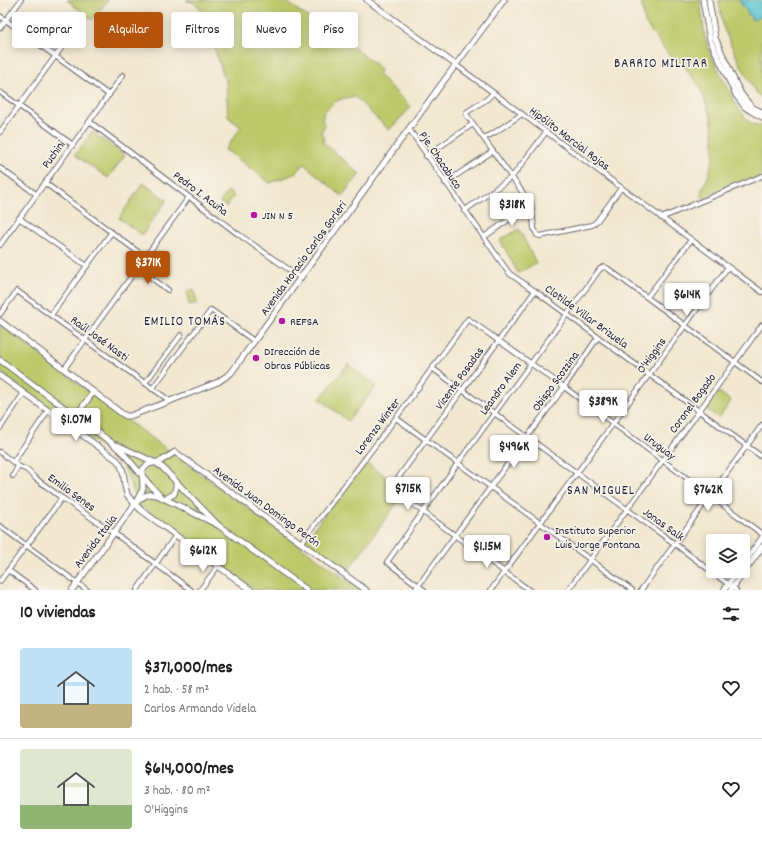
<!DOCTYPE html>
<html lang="es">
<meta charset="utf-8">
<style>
body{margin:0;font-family:Dekko,sans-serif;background:#f2f2f2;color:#222;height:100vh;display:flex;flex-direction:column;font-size:15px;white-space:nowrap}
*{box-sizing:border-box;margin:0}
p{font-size:13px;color:#767676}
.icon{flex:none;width:22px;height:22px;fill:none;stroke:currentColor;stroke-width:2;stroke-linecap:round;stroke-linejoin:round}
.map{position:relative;height:590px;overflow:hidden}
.panel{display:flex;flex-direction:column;background:#fff;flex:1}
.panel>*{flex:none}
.banner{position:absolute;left:12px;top:12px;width:400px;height:36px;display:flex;gap:8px}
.buttons{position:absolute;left:706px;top:534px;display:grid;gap:8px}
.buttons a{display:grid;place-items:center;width:44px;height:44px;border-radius:4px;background:#fff;box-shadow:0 2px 10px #0003;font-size:20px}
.price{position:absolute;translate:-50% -34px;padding:0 9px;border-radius:4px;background:#fff;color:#222;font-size:13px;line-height:26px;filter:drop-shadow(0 1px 2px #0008)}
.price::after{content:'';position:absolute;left:50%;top:24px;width:12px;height:9px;margin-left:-6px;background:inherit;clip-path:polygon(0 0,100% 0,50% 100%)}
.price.selected{background:#b45309;color:#fff}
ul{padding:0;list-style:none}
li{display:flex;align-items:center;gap:12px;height:100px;padding:0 20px}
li+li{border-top:1px solid #e0e0e0}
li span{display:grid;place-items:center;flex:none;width:112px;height:80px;border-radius:4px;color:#555}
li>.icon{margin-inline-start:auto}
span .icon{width:48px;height:48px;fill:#fffc;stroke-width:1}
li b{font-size:17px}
h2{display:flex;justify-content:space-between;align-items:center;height:48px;padding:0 20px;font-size:17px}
.tag{padding:0 14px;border-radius:4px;background:#fff;box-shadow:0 2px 10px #0003;font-size:14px;line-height:36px}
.tag.selected{background:#b45309;color:#fff}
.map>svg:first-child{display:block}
.green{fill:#bdca6c;stroke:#707654}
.water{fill:#5ac6d1;stroke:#3e7486}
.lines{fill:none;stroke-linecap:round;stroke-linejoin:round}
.minor-casing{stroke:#6b676f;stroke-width:6}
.major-casing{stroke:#6b676f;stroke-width:7}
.minor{stroke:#fff;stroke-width:4}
.major{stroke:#fff;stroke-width:5}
.poi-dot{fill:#b5179e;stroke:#f7f3e8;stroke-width:1.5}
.labels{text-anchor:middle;stroke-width:3.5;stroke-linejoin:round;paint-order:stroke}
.street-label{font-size:12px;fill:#22223b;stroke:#f7f3e8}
.poi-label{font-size:12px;fill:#22223b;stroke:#f7f3e8;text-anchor:start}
.neighbourhood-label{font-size:13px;letter-spacing:1px;fill:#22223b;stroke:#f7f3e8}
</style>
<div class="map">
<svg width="762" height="590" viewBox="0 0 762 590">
<rect width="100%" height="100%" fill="#f7f3e8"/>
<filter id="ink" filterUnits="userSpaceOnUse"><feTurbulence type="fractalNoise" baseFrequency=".025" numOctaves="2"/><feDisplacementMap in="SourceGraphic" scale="8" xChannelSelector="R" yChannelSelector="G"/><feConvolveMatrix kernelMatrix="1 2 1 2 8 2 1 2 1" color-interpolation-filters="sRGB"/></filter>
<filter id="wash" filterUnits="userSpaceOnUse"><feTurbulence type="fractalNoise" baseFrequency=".012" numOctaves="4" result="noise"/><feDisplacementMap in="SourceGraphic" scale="16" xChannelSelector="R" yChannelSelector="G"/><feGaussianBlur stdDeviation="0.9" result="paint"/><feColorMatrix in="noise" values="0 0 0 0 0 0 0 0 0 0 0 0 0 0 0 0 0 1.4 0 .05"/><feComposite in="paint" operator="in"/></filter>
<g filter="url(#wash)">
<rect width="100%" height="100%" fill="#f2e7cf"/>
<g class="green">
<polygon points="67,0 108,0 92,20"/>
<polygon points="186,0 284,0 309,18 331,33 337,39 346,45 353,46 375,64 380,71 378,74 411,107 389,130 355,97 344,98 334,102 324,112 322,120 324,123 324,127 322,130 321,134 324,136 323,142 360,174 342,196 304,164 294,174 270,183 229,152 225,150 241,127 228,117 226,82 211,39 216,33 198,6 193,2 187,1"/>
<polygon points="641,0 700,0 705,38 712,58 728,89 738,108 749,122 752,124 762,125 762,176 703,200 701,192 708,177 714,156 714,143 712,125 711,117 699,85 681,63 678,62 669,55 645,23"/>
<polygon points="719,0 739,0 752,20 762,16 762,97 757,94 740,64 723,27"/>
<polygon points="92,132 125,155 108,178 75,155"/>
<polygon points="143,183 167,200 142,235 119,218"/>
<polygon points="228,191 234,196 226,207 220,202"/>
<polygon points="519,229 536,263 518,273 500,240"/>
<polygon points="194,289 197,303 189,305 187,291"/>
<polygon points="0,324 125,419 361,590 255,590 139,505 121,461 0,372"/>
<polygon points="348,364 376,386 348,421 320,399"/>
<polygon points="719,392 731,401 719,418 706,409"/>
<polygon points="364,461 406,491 347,572 304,542"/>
</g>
<polygon class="water" points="739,0 762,0 762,16 753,20"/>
</g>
<g filter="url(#ink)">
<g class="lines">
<defs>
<g id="minor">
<polyline points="0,16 109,95"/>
<polyline points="0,28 21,0"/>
<polyline points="456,65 762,292"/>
<polyline points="0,92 73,145"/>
<polyline points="493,93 487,99 467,112 466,113 466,114 531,204 534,228 537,235 540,236 592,225 597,221 621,188"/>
<polyline points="90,122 238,234 301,278"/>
<polyline points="409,129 506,269 510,274 535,291 762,457"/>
<polyline points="0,132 65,43"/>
<polyline points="484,138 494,133 522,114"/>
<polyline points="426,156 473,124"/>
<polyline points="0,168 36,194"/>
<polyline points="45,183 145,257"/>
<polyline points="445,183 493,151"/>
<polyline points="464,211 512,177 546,132"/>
<polyline points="19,218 87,266"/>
<polyline points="661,218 762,176"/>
<polyline points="484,237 531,204"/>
<polyline points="0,245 123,75"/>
<polyline points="138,268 168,290"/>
<polyline points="647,297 691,240"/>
<polyline points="0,314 17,291 170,401"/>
<polyline points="51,315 111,233"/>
<polyline points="432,368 675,544 736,590"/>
<polyline points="64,369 189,197"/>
<polyline points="145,383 181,335"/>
<polyline points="152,389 211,310 254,341"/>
<polyline points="396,418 632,590"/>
<polyline points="0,428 24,393"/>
<polyline points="0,452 18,466 27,470 35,478 62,498 114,533 191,590"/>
<polyline points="13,462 48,411"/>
<polyline points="13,476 18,466"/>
<polyline points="398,478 535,291"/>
<polyline points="403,497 529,590"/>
<polyline points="0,526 87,590"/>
<polyline points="301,543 396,418 468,319 564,387 762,534"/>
<polyline points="8,570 35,590"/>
<polyline points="0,581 62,498"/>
<polyline points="137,590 176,535"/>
<polyline points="200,590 218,566"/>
<polyline points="415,590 564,387 598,337"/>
<polyline points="424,590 387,562 458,463 600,269 604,267 607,268 762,382"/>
<polyline points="491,590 728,267"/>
<polyline points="568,590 762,325"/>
<polyline points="641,590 762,425"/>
</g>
<g id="major">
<polyline points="367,0 456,65"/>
<polyline points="703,0 710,40 736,95 745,107 751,111 762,117"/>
<polyline points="709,0 715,38 734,80 741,94 748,103 753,108 762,112"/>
<polyline points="0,321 64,369 121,413 126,416 130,416 170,401 218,382 231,373 443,82 504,0"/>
<polyline points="0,360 112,443 124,454 150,485 161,497 218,525"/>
<path d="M0,376l117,84c10,11 5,24 11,36 4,5 9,10 13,14l110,80"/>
<polyline points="69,426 93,392"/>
<polyline points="117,445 156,463 162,467 218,525 307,590"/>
<polyline points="165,499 174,494 176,487 176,482"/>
<path d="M137,502c9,-8 11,-9 23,-6"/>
<polyline points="743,564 762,538"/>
<polyline points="72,590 135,504 143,489 142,471 144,468 149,464 161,461 175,452 366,590"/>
<polyline points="724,590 738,571"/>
<polyline points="731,590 762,547"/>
</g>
</defs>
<use href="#minor" class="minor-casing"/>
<use href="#major" class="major-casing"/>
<use href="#minor" class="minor"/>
<use href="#major" class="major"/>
</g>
</g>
<g class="poi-dot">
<circle cx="254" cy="215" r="4"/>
<circle cx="282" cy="321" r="4"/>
<circle cx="256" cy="358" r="4"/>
<circle cx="547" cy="537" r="4"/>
</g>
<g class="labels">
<g class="street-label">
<text transform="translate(570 138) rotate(37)" y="4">Hipólito Marcial Rojas</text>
<text transform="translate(53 154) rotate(-54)" y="4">Puchini</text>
<text transform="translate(441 160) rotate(56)" y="4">Pje. Chacabuco</text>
<text transform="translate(201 193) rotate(37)" y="4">Pedro I. Acuña</text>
<text transform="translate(303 258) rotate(-54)" y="4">Avenida Horacio Carlos Gorleri</text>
<text transform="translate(587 316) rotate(36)" y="4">Clotilde Villar Brizuela</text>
<text transform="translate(100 338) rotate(36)" y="4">Raúl José Nasti</text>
<text transform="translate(651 355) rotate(-54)" y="4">O'Higgins</text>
<text transform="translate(459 378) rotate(-54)" y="4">Vicente Posadas</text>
<text transform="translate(555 381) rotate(-54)" y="4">Obispo Scozzina</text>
<text transform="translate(500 388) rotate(-54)" y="4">Leandro Alem</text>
<text transform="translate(692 403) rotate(-54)" y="4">Coronel Bogado</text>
<text transform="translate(377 426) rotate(-53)" y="4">Lorenzo Winter</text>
<text transform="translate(660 446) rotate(37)" y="4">Uruguay</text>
<text transform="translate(72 492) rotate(36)" y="4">Emilio Senes</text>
<text transform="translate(267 506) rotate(36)" y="4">Avenida Juan Domingo Perón</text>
<text transform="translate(664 524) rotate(36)" y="4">Jonas Salk</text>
<text transform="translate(95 541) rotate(-53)" y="4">Avenida Italia</text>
</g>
<g class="poi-label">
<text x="262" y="219">JIN N 5</text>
<text x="290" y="325">REFSA</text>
<text x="264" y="355">DIrección de<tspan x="264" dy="14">Obras Públicas</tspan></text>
<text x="555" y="534">Instituto Superior<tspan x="555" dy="14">Luis Jorge Fontana</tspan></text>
</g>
<g class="neighbourhood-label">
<text x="661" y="67">BARRIO MILITAR</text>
<text x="185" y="325">EMILIO TOMÁS</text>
<text x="601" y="494">SAN MIGUEL</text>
</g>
</g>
</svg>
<div class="buttons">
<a><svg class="icon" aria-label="layers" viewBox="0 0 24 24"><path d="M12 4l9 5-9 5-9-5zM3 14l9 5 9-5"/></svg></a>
</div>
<b class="price" style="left:512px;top:227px">$318K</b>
<b class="price selected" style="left:148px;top:285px">$371K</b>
<b class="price" style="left:687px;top:317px">$614K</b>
<b class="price" style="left:603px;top:424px">$389K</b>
<b class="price" style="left:76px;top:442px">$1.07M</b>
<b class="price" style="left:514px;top:469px">$496K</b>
<b class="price" style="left:408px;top:511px">$715K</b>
<b class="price" style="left:708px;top:512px">$762K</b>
<b class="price" style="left:487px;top:569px">$1.15M</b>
<b class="price" style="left:203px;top:573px">$612K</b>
<div class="banner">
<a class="tag">Comprar</a>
<a class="tag selected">Alquilar</a>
<a class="tag">Filtros</a>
<a class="tag">Nuevo</a>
<a class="tag">Piso</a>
</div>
</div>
<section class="panel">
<h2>10 viviendas<svg class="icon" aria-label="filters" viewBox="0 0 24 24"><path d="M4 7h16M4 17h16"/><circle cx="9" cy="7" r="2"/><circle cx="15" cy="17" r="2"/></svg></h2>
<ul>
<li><span style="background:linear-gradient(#bfe0f5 70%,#c2b280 0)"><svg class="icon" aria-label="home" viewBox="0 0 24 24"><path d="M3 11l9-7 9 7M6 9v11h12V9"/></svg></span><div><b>$371,000/mes</b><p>2 hab. · 58 m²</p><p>Carlos Armando Videla</p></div><svg class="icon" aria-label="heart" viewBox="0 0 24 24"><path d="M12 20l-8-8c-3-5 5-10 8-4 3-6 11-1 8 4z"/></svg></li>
<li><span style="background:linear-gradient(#dfe7d0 70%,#8fb573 0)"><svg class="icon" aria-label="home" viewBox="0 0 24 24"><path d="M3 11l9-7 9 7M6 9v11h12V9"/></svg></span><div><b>$614,000/mes</b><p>3 hab. · 80 m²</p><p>O'Higgins</p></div><svg class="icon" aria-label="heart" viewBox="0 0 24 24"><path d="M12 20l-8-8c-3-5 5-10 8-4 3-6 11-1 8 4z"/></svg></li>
</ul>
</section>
